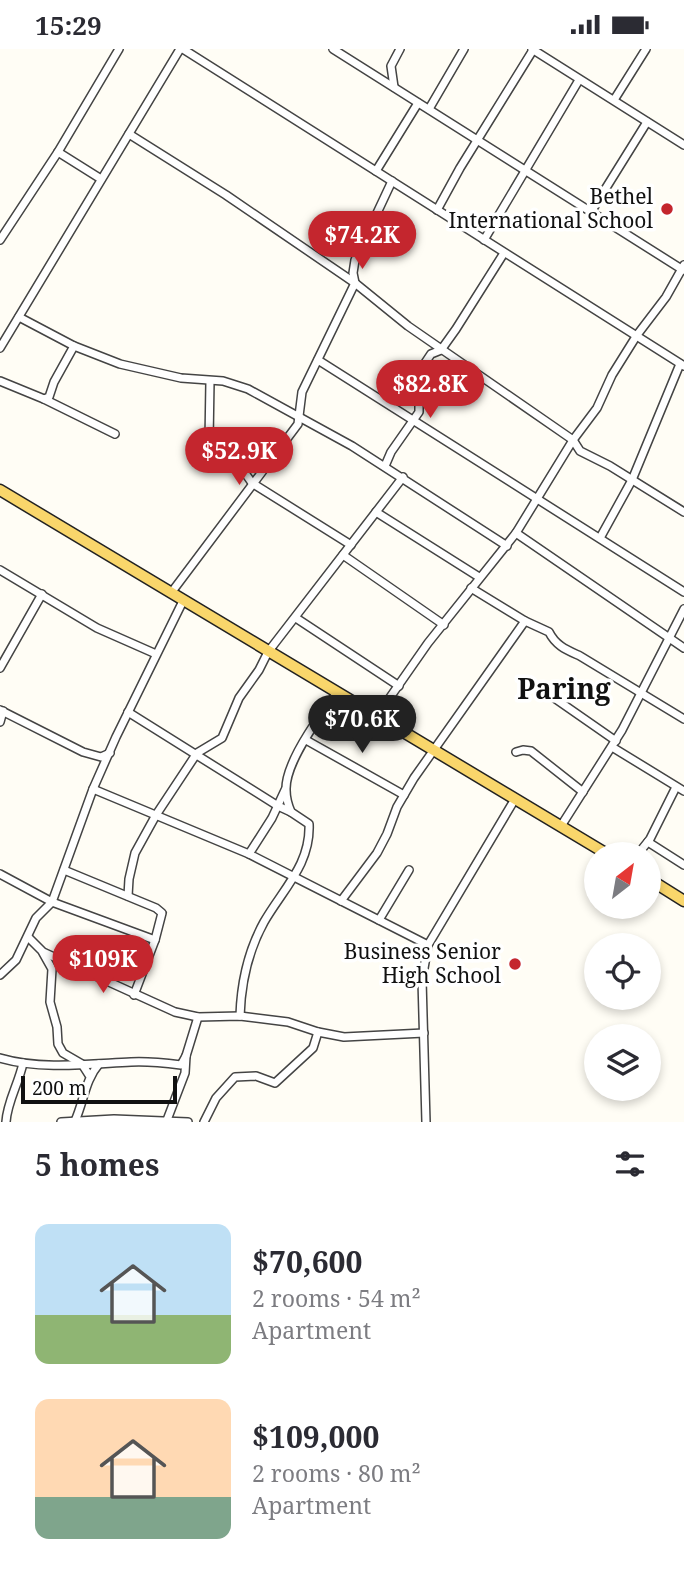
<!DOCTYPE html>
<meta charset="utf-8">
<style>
body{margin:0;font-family:"Noto Serif",serif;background:#f2f2f3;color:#2b2b33;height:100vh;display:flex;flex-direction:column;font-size:26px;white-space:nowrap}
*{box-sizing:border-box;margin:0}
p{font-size:23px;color:#7c7c81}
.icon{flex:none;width:38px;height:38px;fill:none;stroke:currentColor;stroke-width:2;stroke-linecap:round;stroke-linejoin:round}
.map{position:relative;height:1073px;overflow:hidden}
.side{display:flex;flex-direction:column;background:#fff;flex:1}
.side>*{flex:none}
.needle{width:46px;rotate:31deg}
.buttons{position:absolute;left:584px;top:793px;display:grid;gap:14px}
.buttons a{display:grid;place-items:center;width:77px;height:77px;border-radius:50%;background:#fff;box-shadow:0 4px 10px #0003;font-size:35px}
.scale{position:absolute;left:21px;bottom:18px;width:156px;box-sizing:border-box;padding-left:7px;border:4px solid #111;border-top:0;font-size:19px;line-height:24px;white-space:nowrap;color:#111;-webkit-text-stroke:5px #fff;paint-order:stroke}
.price{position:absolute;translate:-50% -60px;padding:0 16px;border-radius:24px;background:#c4262e;color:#fff;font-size:23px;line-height:46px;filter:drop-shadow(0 2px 4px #0008)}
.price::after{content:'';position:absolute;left:50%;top:42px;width:21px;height:16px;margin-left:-10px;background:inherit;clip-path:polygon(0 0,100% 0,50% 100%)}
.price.current{background:#222;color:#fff}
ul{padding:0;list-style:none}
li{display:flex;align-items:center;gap:21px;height:175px;padding:0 35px}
li span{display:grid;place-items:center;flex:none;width:196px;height:140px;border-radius:14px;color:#555}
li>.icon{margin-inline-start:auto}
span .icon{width:84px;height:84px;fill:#fffc;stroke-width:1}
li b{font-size:30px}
h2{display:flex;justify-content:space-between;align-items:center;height:84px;padding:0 35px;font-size:30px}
.status{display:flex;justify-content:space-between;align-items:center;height:49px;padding:0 35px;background:#fff;direction:ltr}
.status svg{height:19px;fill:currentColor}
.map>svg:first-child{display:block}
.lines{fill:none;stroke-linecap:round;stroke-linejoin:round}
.minor-casing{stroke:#444;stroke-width:10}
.major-casing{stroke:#222;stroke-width:13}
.minor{stroke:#fff;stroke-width:7}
.major{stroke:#f9d66b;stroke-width:10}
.poi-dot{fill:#c4262e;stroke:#fff;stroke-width:2.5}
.labels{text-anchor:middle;stroke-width:7;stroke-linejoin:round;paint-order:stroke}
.poi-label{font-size:21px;fill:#111;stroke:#fff;text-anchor:end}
.district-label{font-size:28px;font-weight:bold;fill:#111;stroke:#fff}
</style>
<div class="status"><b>15:29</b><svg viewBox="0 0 49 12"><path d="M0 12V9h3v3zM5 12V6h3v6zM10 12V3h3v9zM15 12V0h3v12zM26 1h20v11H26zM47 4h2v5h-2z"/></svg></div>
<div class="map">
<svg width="684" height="1073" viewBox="0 0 684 1073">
<rect width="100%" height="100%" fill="#fffdf5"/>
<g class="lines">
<defs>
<g id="minor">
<polyline points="183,0 684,317"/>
<polyline points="333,0 683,221"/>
<polyline points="532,0 684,96"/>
<polyline points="394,38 391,17 400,0"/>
<polyline points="614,51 646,0"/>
<polyline points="429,60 464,0"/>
<polyline points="129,85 226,146 355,234 408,277 573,391 580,402 610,417 684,463"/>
<polyline points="58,103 101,130"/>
<polyline points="376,122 418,54"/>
<polyline points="437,161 460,119 533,1"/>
<polyline points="591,163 647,73"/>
<polyline points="0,191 58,103 119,0"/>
<polyline points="484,191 579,31"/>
<polyline points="19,268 74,297 120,315 181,329 223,332 248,340 352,397 507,497"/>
<polyline points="0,299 180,0"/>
<polyline points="318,311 684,543"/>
<polyline points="0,332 44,350 49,348 54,333 74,297"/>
<polyline points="210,332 209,392 213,399 238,414 252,434 351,496"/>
<polyline points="44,350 115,385"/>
<polyline points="385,417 391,403 419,363 419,335 425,314 431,305 441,301 456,280 504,204"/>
<polyline points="376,463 479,528"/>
<polyline points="516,484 684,599"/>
<polyline points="600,489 632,431 680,315"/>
<polyline points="343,506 444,576"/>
<polyline points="0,521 97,579 156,605"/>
<path d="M471,539l54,33 24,11c7,14 18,18 31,24l104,63"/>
<polyline points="171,544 298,375 302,343 355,234 353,224 355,211 392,132"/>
<polyline points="296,569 399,637"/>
<polyline points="0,619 42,545"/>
<polyline points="547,644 616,692"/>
<polyline points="0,661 83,703 101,708 110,704"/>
<polyline points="128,663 278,757 291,763"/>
<polyline points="377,667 428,594 516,484 573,391 597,359 612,326 637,286 666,248 684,216"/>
<polyline points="0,673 3,662"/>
<polyline points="306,691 404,746"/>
<polyline points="612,698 684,742"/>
<polyline points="516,703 523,701 531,702 583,743"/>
<polyline points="93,740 249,805 428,896"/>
<polyline points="561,777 622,681 684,560"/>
<polyline points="648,793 684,816"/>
<polyline points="249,805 272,769 285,741"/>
<polyline points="638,805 650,790 676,738"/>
<polyline points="64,821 156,859 162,864 155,891 134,946"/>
<polyline points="0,825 52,853 155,891"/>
<polyline points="128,847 129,830 135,804 156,766 197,704 222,689 239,649 259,621 268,603 403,428"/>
<polyline points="341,852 377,804 387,785 397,758 414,729 525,572"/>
<polyline points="379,871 409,821"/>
<polyline points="28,888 43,903 175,963 198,968 240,967 288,973 318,983 344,988 424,984"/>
<polyline points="43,904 52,920 50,953 57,978 58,995 63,1004 82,1015 89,1026"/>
<polyline points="0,926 16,911 36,869 52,853 93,740 116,688 183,552"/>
<path d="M240,967c1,-33 8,-65 24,-94 19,-33 47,-58 45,-98l-18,-12c-3,-7 -5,-14 -5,-22 -1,-27 34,-75 51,-97"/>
<path d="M0,1009c41,12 89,6 131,4 16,-1 34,1 50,3l5,-9"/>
<polyline points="167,1071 185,1024 186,1007 198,968"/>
<path d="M75,1072c9,-20 10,-41 24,-57"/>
<path d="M6,1073c1,-20 13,-39 17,-59"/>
<polyline points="61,1073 114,1070 188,1073"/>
<polyline points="204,1073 216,1049 235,1028 256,1027 275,1034 313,999 318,983"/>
<polyline points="426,1073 422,931 428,896 515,750"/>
</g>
<g id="major">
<polyline points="0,441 607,805"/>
<polyline points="649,830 684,852"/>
</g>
</defs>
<use href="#minor" class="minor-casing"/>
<use href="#major" class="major-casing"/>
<use href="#minor" class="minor"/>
<use href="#major" class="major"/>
</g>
<g class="poi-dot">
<circle cx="667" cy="160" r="7"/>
<circle cx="515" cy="915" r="7"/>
</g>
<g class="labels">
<g class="poi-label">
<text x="653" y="155">Bethel<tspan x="653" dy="24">International School</tspan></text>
<text x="501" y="910">Business Senior<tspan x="501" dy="24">High School</tspan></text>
</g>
<g class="district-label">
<text x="564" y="650">Paring</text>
</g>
</g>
</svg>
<div class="buttons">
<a><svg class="needle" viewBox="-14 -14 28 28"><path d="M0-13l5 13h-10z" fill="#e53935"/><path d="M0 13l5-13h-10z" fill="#7c7c81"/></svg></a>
<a><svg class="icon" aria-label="locate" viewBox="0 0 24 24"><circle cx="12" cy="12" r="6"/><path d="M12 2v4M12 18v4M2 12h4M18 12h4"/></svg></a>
<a><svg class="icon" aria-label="layers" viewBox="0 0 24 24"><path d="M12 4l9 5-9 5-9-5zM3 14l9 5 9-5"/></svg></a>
</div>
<div class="scale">200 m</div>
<b class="price" style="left:362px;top:222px">$74.2K</b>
<b class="price" style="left:430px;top:371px">$82.8K</b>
<b class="price" style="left:239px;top:438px">$52.9K</b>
<b class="price current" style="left:362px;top:706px">$70.6K</b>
<b class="price" style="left:103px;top:946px">$109K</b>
</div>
<section class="side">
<h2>5 homes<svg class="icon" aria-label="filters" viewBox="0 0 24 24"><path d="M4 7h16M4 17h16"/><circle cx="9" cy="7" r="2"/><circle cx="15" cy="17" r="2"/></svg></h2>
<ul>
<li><span style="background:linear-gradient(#bfe0f5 65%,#8fb573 0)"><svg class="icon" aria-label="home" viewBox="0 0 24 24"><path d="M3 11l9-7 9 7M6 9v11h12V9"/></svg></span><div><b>$70,600</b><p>2 rooms · 54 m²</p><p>Apartment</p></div></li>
<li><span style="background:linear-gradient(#ffd9b3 70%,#7fa58c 0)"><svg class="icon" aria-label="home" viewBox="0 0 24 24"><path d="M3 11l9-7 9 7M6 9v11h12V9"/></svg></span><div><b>$109,000</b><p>2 rooms · 80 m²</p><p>Apartment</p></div></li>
</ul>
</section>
